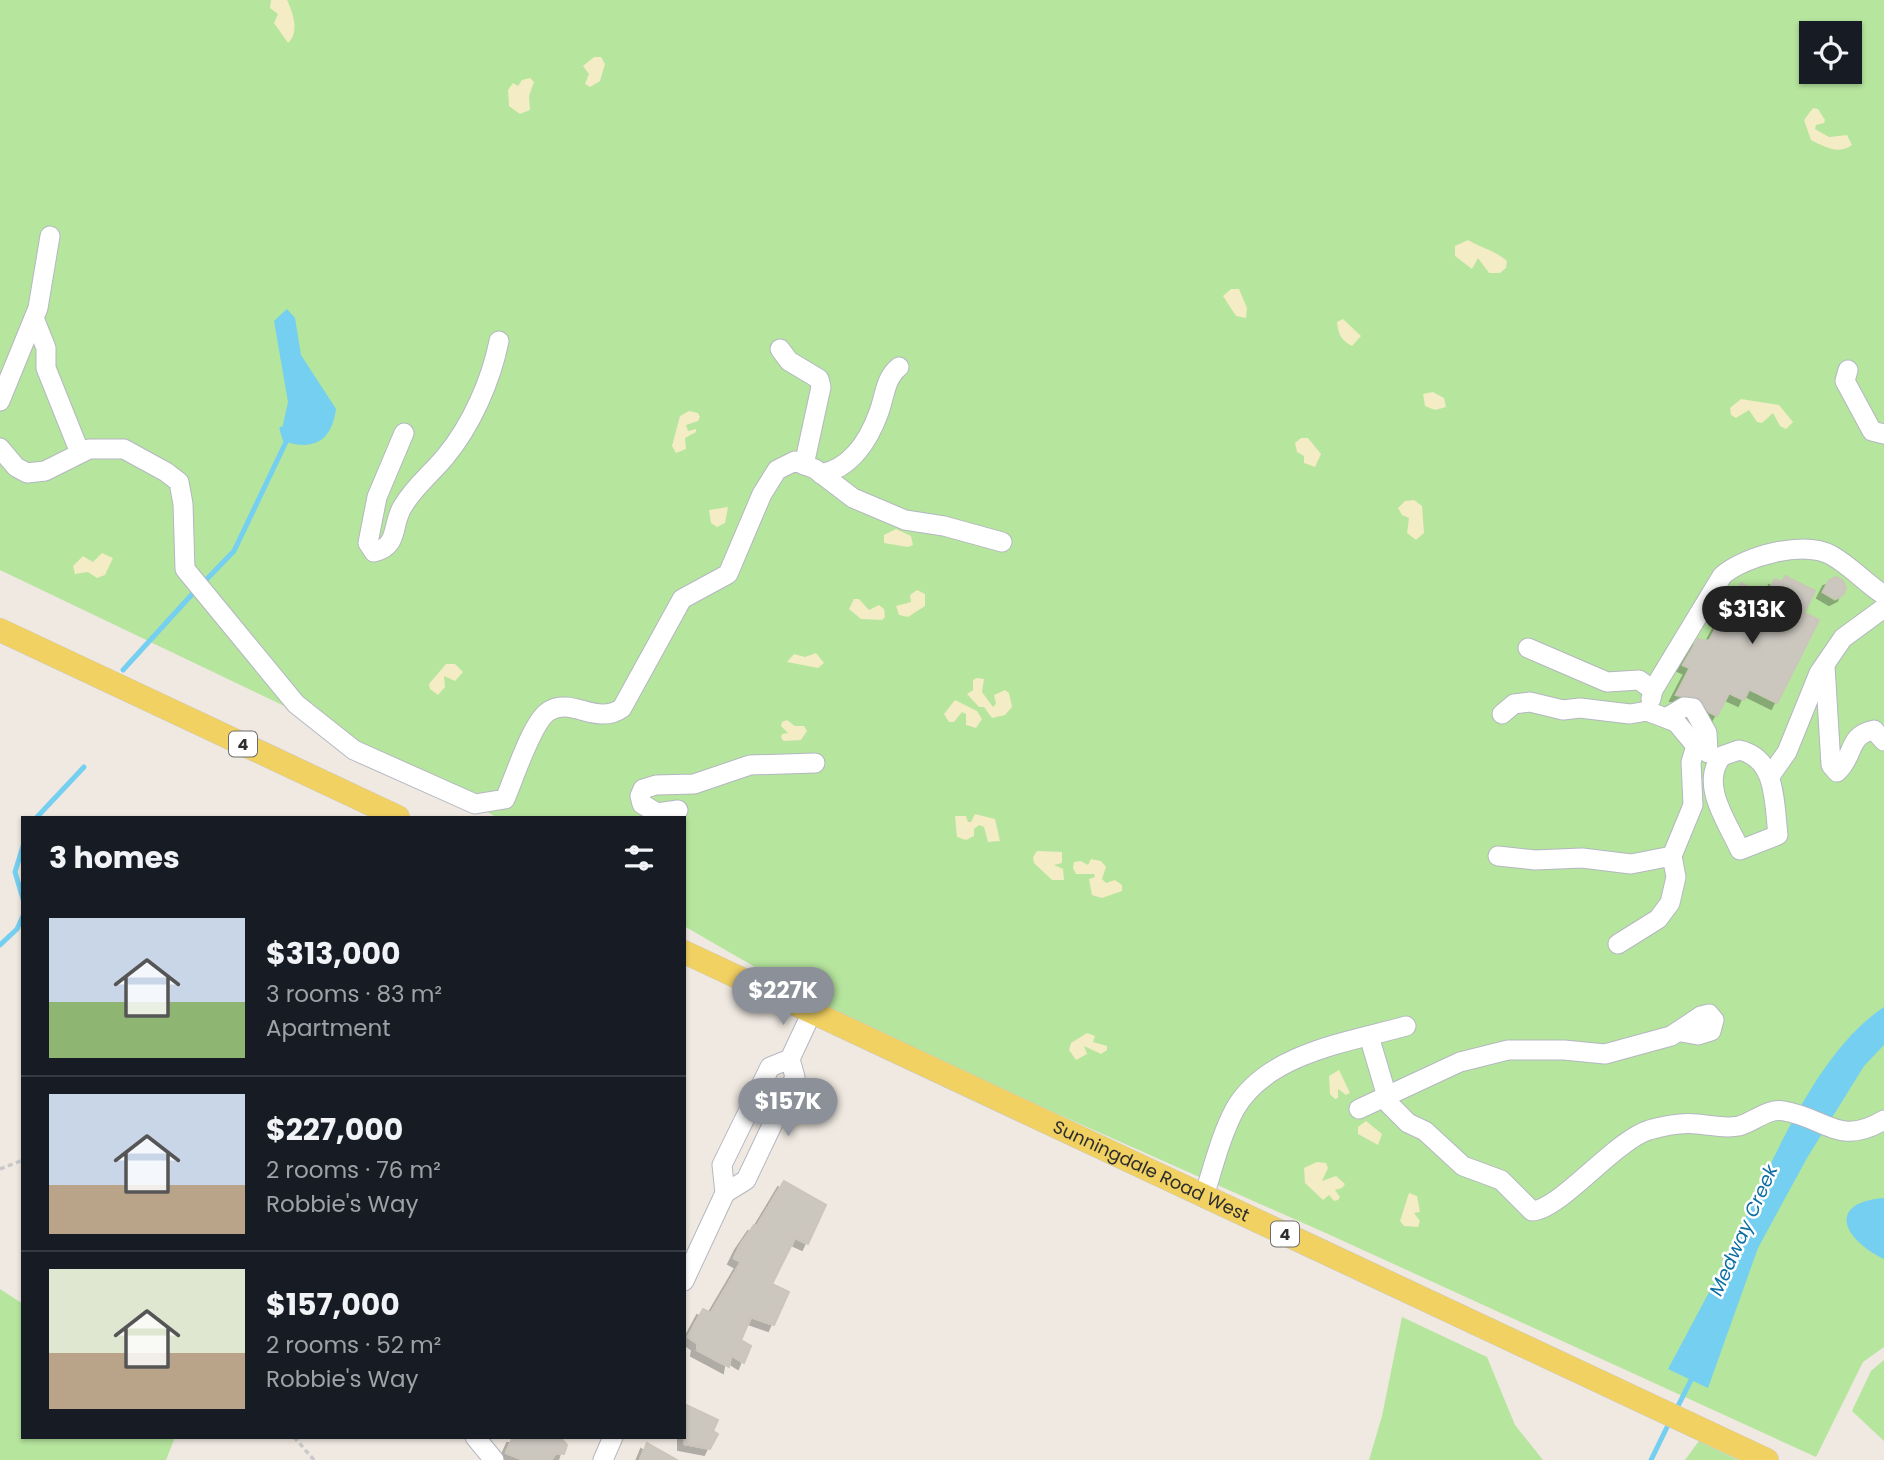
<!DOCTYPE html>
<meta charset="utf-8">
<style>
body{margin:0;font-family:Poppins,sans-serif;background:#242831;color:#f1f3f6;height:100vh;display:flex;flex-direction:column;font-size:26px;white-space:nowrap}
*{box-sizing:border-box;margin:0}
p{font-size:23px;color:#9ea1a6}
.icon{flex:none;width:38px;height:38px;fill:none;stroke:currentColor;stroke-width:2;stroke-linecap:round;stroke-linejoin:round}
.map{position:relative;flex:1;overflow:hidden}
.panel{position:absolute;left:21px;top:816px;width:665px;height:623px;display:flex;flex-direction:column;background:#171b24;border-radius:0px;box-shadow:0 2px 5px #0004}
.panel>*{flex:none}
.tools{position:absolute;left:1799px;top:21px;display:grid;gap:14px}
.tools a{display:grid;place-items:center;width:63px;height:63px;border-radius:0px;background:#171b24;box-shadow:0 2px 5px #0004;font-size:35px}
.price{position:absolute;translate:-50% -60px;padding:0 16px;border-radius:24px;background:#8c9099;color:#fff;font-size:23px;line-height:46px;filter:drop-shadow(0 2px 4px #0008)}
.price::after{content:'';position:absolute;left:50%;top:42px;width:21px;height:16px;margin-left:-10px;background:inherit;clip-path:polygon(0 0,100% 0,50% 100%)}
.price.current{background:#222;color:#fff}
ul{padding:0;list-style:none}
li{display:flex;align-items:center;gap:21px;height:175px;padding:0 28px}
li+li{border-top:2px solid #363941}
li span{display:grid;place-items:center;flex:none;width:196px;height:140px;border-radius:0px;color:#555}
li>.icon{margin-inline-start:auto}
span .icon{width:84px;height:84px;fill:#fffc;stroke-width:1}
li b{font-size:30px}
h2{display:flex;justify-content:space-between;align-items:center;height:84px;padding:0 28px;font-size:30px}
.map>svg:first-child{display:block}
.green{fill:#b6e59e;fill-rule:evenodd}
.sand{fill:#f3ecc5}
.water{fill:#75cff0}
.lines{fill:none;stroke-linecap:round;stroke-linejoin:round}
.stream{stroke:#75cff0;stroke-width:5}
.building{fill:#cbc7bf;stroke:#cbc5ba;stroke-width:2;filter:url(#shadow)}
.minor-casing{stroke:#b4b7c1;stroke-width:21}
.major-casing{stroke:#c9c9c9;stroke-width:24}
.path{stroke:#c9c9c9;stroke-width:3.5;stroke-dasharray:5 3.5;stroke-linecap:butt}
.minor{stroke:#fff;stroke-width:19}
.major{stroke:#f2d163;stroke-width:23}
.labels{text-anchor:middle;stroke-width:5;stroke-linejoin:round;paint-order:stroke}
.shield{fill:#fff;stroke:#6d6d6d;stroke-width:2}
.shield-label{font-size:16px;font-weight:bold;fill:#2e2e2e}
.street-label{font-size:18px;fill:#2e2e2e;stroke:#fff}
.water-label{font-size:19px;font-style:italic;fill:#0d6fa3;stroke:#fff}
</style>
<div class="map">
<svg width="1884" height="1460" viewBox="0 0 1884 1460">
<defs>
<filter id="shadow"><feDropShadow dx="-6" dy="6" stdDeviation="0" flood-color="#0004"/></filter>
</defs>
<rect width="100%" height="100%" fill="#efe9e1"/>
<g class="green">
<path d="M0,0h1884v1347l-21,15 -47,95 -488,-223 -478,-212 -166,-96v-109h-188l-101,-58 -395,-189zM1811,33h39v39h-39z"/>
<polygon points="0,1289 23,1304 23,1437 175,1437 166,1460 0,1460"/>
<polygon points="1402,1317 1487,1357 1515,1425 1543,1460 1369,1460 1382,1416"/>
<polygon points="1884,1360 1884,1441 1852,1411 1871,1371"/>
<polygon points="1699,1441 1738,1460 1685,1460"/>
</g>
<g class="sand">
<path d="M271,0h16c6,12 13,33 1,43l-14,-20 4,-9 -8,-6z"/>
<polygon points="594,57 601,57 605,64 600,81 590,87 585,84 589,74 583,66"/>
<polygon points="530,78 534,82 529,96 530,110 520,114 509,106 508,90 513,83 518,86 522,80"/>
<path d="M1813,108l5,1 7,11 -1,3 -8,2 -1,4 14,8 18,-2 5,10c-14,10 -27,2 -41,-5l-7,-20z"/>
<path d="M1468,240c13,8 28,11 39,21l-1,7 -6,5h-11l-11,-15 -6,11 -17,-13v-10z"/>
<polygon points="1231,289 1239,289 1247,308 1246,318 1236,316 1223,296"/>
<path d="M1343,319l18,17 -9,10c-11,-6 -14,-12 -15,-24z"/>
<polygon points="1433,392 1444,398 1446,407 1435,410 1425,406 1423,394"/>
<polygon points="1741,399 1779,405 1793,422 1786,429 1780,426 1773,413 1762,423 1757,422 1749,410 1736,418 1731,415 1730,408"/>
<polygon points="689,411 698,413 700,417 698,421 686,425 688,431 696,429 696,432 685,438 686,449 676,453 672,446 680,416"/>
<polygon points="1301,438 1308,438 1321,454 1315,467 1304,463 1304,456 1297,452 1295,443"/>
<polygon points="1414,500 1422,506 1424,533 1416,540 1407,533 1409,518 1402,515 1398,508 1405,501"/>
<polygon points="728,507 725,523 717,527 711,523 709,510"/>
<polygon points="896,529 911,536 913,545 908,547 884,543 884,535"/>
<polygon points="102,553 113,558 105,575 97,578 88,572 75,574 73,566 83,556 93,562"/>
<polygon points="917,590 925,594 925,606 908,617 899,615 896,606 911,602 910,595"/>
<polygon points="854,599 859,599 869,610 879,605 884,609 885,617 882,620 861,619 849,609"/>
<polygon points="816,653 824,663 818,668 787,662 794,654 805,657"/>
<polygon points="446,664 455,664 463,672 455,681 444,676 445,687 438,695 430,689 429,684"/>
<polygon points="977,678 984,679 982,692 993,707 996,704 994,695 1005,690 1009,693 1012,707 1005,715 992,718 984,707 979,707 967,694 973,690 973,680"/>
<polygon points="955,700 977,711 982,719 976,728 966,725 966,714 962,712 954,722 949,722 944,714"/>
<polygon points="787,720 795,726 804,726 807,731 801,740 784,741 781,738 782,734 788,733 781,726 782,722"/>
<polygon points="975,814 995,819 1000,841 988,842 984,827 979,825 974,829 974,836 966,840 957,837 955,816 966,816 968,822 971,822"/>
<polygon points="1037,851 1062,852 1062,863 1054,865 1063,869 1064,880 1052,880 1034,863 1033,857"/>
<polygon points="1091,859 1101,861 1106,867 1102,879 1106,883 1115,880 1122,885 1122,891 1102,898 1092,895 1089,879 1095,877 1094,874 1076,874 1073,868 1074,862 1081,861 1088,865"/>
<polygon points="1087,1033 1095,1036 1093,1042 1107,1046 1107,1050 1101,1054 1084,1046 1087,1054 1076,1060 1069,1050 1071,1043"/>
<polygon points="1339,1070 1350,1093 1346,1095 1338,1089 1338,1098 1335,1099 1330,1094 1329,1076"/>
<polygon points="1366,1121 1382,1134 1378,1145 1358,1134 1358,1127"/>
<polygon points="1317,1162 1326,1163 1328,1168 1322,1181 1336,1176 1345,1184 1342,1188 1335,1190 1340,1197 1338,1200 1334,1201 1329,1195 1323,1200 1305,1183 1304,1168"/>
<polygon points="1409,1193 1417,1196 1420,1212 1414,1213 1420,1221 1418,1227 1404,1226 1400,1221"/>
</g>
<g class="water">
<path d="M287,309l8,9 6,37 35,54c-4,30 -20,42 -50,33l-4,-13 6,-27 -14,-81z"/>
<path d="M1884,1007v38l-20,21 -57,92 -49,90 -50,140 -40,-19c22,-41 44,-81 64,-123 37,-75 81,-192 152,-239z"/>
<path d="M1884,1198v61c-40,-19 -59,-56 0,-61z"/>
</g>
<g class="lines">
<g class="stream">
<polyline points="203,583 234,551 286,442 282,429"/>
<polyline points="123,670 196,590"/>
<polyline points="37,817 84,767"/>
<polyline points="23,846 15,872 23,899"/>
<polyline points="0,945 17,929 23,916"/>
<polyline points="1675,1412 1694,1374"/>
<polyline points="1651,1460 1670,1421"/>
</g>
</g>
<g class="building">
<polygon points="1785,576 1815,591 1804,613 1819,620 1777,703 1749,689 1744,700 1729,693 1717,716 1709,712 1699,698 1676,695 1690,668 1683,665 1698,639 1709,641 1741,583 1766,596 1775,579 1782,582"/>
<polygon points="1837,577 1843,581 1846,588 1843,595 1835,599 1823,592 1829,580"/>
<polygon points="784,1181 826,1205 808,1244 795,1238 772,1284 789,1292 774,1325 751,1317 741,1340 751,1346 744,1363 731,1355 729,1367 697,1350 698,1344 688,1337 703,1309 711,1313 741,1262 734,1258 741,1244 754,1225 757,1226"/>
<polygon points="684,1404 718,1420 713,1431 718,1434 710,1449 684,1444"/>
<polygon points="513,1437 560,1437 567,1445 564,1454 556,1453 551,1460 524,1460 506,1453"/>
<polygon points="647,1443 677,1460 640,1460"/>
</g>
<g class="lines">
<defs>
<g id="minor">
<polyline points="34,318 46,348 46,368 80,453"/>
<polyline points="780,349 789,361 819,379 821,387 804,465"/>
<polyline points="1848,370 1845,381 1872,431 1884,434"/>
<polyline points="0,401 38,308 50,236"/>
<path d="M404,433l-27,64 -9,46 6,9c26,-6 17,-28 29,-46 11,-19 28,-32 42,-49 26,-31 46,-76 54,-116"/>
<path d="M0,448l16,19 11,6 18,-2 44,-22h35l42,23 13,10 4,22 2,65 111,135 58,46 121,54 30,-5c9,-20 27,-78 44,-88 23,-14 48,15 73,-3l60,-109 46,-25 34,-80 15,-24 18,-9 20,8 38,29 52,22 39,6 58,16"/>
<path d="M821,474c30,-6 48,-34 58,-62 6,-16 6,-34 20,-45"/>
<polyline points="1528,648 1607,682 1639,680 1653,690 1651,699"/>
<path d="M1825,666l6,99 6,7c18,-16 10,-37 37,-42l10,11"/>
<path d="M1653,690l69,-114c22,-20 82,-36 109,-21 20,11 34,28 53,40"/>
<polyline points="1502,714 1514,704 1530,702 1563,710 1580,708 1630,714 1647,711 1676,722 1696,746 1691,762 1693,805 1672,856 1676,877 1670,903 1658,919 1618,944"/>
<polyline points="1666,718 1684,707 1693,708 1707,733 1708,753"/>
<path d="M1739,750c38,8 35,53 39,85l-38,15c-13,-29 -41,-66 -18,-94z"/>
<polyline points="1770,776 1787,752 1819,673 1843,638 1884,608"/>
<polyline points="678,810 657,813 642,804 640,796 643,789 656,785 694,784 750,765 815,763"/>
<polyline points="1498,856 1535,860 1582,858 1631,864 1672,856"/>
<polyline points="1369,1036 1385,1090"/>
<path d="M1389,1104l19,19 17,8 38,35 38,14 31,31c28,-1 82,-70 117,-81 14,-4 33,-8 48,-6 14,1 27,5 42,2 15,-4 28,-18 45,-15 42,7 55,36 100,9"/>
<polyline points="1359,1109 1460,1062 1508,1050 1564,1050 1605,1054 1671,1036 1701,1016 1709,1014 1714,1020 1711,1031 1698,1035 1681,1032"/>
<polyline points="725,1193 746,1180 795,1077 790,1059"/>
<path d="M1204,1196c9,-28 17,-61 31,-87 32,-56 114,-67 171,-83"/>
<polyline points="684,1281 725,1193 722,1165 770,1067 790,1059 812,1012"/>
<polyline points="475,1437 494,1460"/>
<polyline points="603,1460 613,1437"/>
</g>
<g id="major">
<polyline points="0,630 398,817"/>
<path id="s1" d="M684,952l1083,508"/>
</g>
</defs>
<use href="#minor" class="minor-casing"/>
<use href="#major" class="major-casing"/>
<g class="path">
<polyline points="0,1169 23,1160"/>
<polyline points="294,1437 314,1460"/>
</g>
<use href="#minor" class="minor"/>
<use href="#major" class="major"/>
</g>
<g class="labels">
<g class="shield">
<rect x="229" y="731.5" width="28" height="25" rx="5"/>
<rect x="1271" y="1221.5" width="28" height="25" rx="5"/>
</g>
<g class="shield-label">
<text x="243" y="750">4</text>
<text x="1285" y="1240">4</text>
</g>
<g class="street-label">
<text dy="6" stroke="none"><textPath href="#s1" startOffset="516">Sunningdale Road West</textPath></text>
</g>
<g class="water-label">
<text transform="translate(1743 1230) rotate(-66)" y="7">Medway Creek</text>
</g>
</g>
</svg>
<div class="tools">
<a><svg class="icon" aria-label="locate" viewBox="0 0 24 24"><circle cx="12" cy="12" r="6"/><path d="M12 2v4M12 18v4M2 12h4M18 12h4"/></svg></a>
</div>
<b class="price current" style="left:1752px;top:646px">$313K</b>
<b class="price" style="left:783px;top:1027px">$227K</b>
<b class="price" style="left:788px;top:1138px">$157K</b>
<section class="panel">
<h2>3 homes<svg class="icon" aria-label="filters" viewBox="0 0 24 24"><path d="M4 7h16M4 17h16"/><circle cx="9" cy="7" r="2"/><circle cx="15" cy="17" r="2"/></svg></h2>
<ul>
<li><span style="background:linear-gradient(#c9d6e8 60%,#8fb573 0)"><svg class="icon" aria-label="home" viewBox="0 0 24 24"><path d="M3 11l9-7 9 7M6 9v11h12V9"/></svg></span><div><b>$313,000</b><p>3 rooms · 83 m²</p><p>Apartment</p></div></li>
<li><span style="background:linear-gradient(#c9d6e8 65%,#b9a48a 0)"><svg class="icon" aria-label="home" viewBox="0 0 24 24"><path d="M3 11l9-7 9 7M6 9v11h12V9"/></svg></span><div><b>$227,000</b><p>2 rooms · 76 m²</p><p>Robbie's Way</p></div></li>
<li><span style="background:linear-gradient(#dfe7d0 60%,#b9a48a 0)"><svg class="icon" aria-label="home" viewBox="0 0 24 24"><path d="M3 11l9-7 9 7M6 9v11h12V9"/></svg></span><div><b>$157,000</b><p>2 rooms · 52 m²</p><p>Robbie's Way</p></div></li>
</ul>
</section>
</div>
